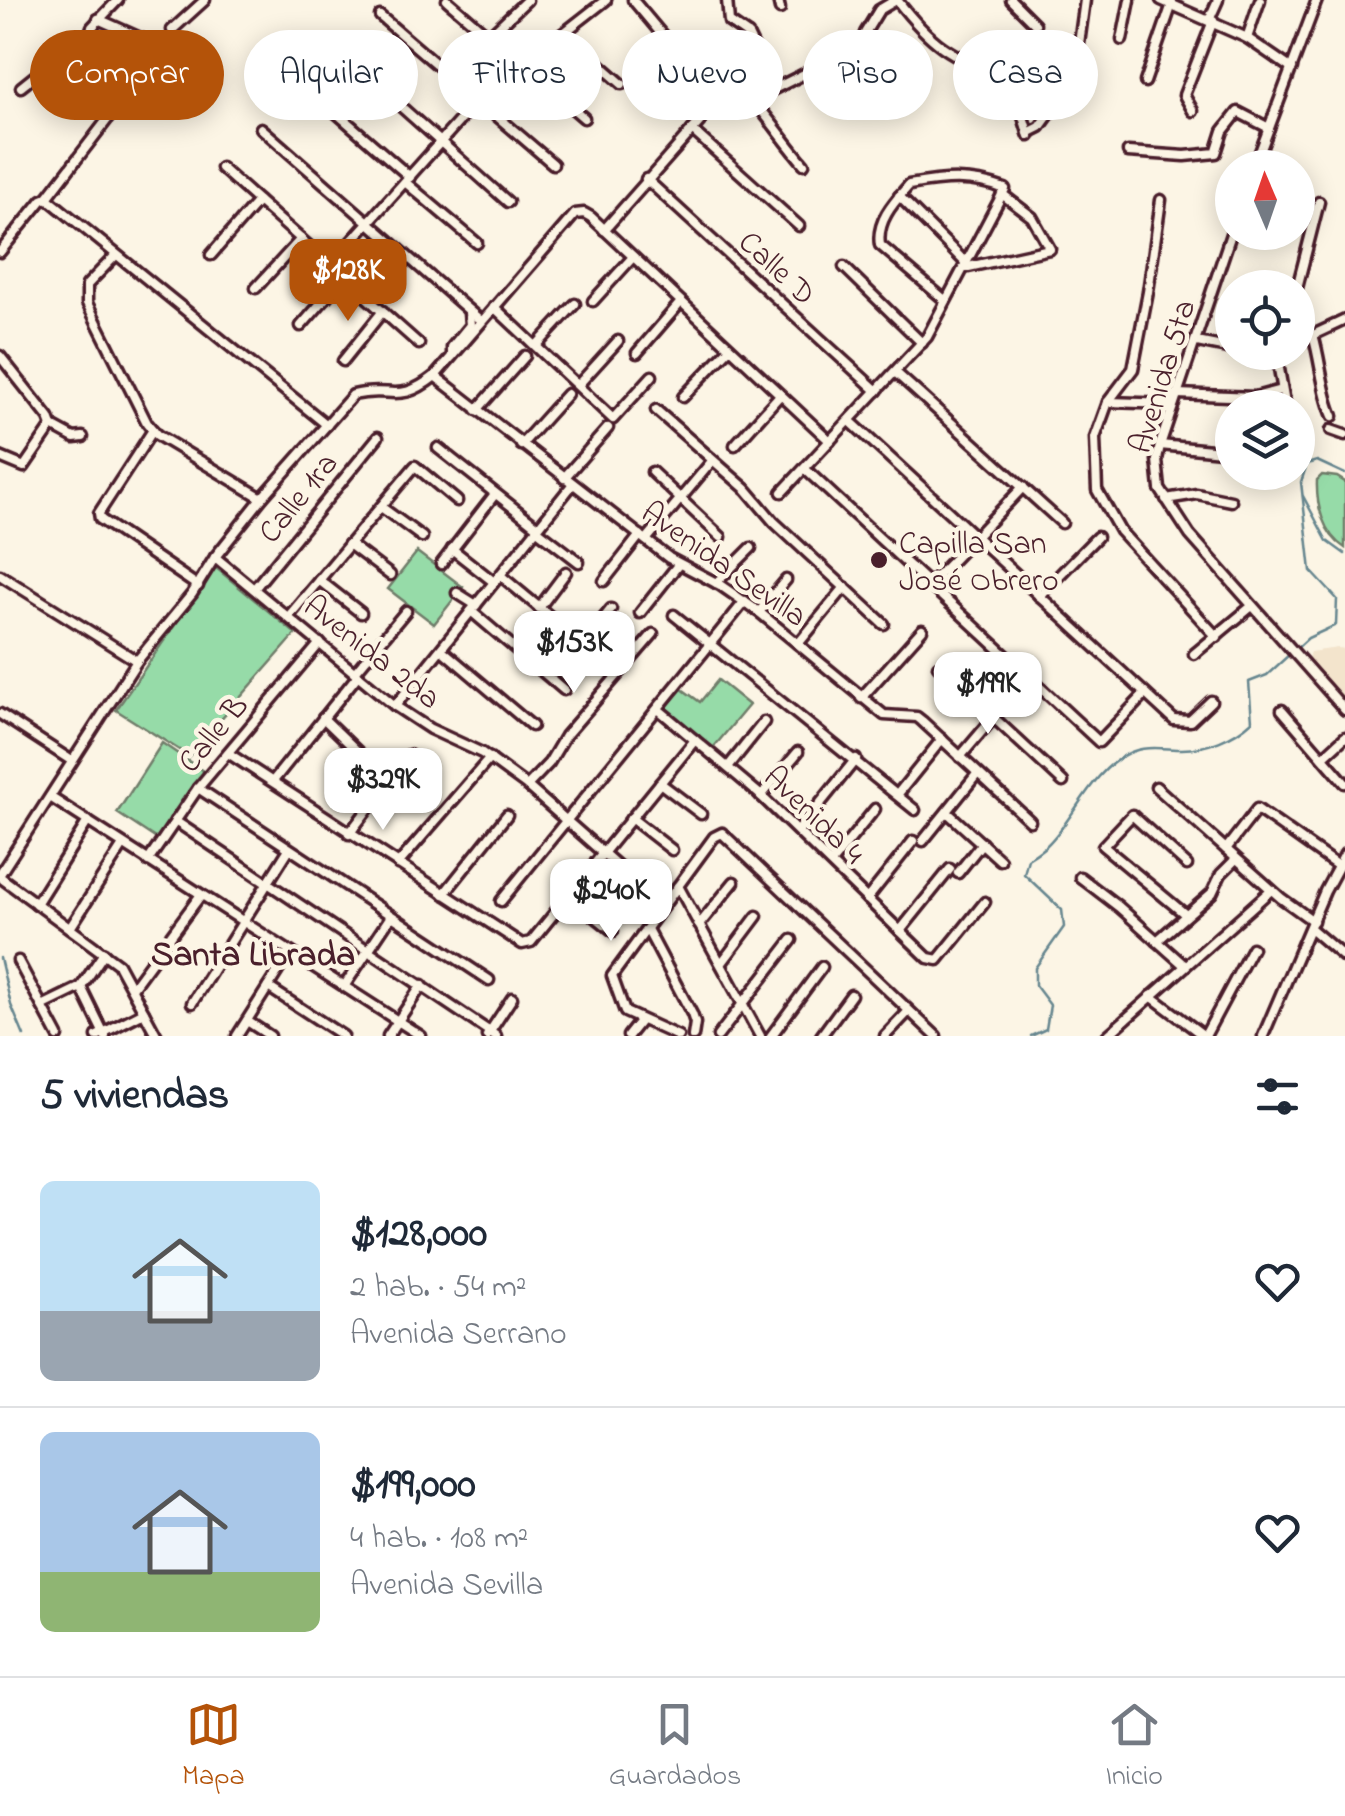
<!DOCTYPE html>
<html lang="es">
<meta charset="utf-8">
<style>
body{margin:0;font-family:"Indie Flower",sans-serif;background:#f6f6f7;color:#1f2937;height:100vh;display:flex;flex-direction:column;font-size:38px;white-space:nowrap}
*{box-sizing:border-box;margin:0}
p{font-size:32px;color:#747a83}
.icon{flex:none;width:55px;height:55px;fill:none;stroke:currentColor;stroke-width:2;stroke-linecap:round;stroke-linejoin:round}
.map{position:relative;height:1036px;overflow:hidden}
.side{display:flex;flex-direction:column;background:#fff;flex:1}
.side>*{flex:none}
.top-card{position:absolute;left:30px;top:30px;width:1285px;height:90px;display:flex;gap:20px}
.needle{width:65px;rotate:358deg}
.buttons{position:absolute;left:1215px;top:150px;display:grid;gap:20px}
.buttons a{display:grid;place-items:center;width:100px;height:100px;border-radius:50%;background:#fff;box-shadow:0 5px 25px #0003;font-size:50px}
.price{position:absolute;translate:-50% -85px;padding:0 22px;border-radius:20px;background:#fff;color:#222;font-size:32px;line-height:65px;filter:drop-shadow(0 2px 5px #0008)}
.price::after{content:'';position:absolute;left:50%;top:60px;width:30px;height:22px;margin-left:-15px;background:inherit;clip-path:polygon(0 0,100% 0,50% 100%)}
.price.on{background:#b45309;color:#fff}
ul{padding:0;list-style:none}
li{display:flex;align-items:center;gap:30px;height:250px;padding:0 40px}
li+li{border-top:2px solid #e0e1e3}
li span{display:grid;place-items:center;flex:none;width:280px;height:200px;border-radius:15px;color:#555}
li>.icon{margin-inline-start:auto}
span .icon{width:120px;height:120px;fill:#fffc;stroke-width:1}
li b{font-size:42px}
h2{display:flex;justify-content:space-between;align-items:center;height:120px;padding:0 40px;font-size:42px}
.pill{padding:0 35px;border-radius:45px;background:#fff;box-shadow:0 5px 25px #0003;font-size:35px;line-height:90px}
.pill.on{background:#b45309;color:#fff}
.dock{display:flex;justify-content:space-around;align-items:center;height:140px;border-top:2px solid #e0e1e3;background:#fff;font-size:28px;color:#747a83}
.dock a{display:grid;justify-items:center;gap:5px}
.dock .on{color:#b45309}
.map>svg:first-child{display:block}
.built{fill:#f3e4cc}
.green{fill:#96dba8;stroke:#707d6a;stroke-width:2.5}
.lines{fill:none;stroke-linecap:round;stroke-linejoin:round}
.stream{stroke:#66868f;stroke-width:2.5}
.minor-casing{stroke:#4a1f2b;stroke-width:15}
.minor{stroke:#fcf5e5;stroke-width:8}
.poi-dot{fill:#4a1f2b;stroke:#fcf5e5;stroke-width:4}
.labels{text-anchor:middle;stroke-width:9;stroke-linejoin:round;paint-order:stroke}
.street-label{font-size:32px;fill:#4a1f2b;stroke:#fcf5e5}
.poi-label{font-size:32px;fill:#4a1f2b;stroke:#fcf5e5;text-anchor:start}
.neighbourhood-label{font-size:35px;font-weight:bold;fill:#4a1f2b;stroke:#fcf5e5}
</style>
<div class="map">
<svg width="1345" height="1036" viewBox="0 0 1345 1036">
<rect width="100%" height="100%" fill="#fcf5e5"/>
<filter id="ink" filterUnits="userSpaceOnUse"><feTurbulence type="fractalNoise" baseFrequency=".01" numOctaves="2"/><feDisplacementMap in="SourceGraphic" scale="20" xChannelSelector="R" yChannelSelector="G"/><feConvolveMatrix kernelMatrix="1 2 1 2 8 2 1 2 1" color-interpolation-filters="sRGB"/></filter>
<g filter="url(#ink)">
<polygon class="built" points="1338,648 1345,649 1345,703 1308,658 1310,652"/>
<g class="green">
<path d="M1322,475l15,2 8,5v66c-22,-14 -29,-43 -28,-68z"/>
<polygon points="417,552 463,587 434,624 388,589"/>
<polygon points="215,567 296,634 189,756 116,710"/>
<polygon points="718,680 749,705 713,748 665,709 682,689 700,702"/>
<polygon points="162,743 206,773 161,842 117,813"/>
</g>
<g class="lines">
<g class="stream">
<polyline points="1303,496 1327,541 1345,554"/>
<polyline points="1296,649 1308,638 1336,625 1337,599 1311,571 1301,482 1307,464 1317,461 1345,474"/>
<polyline points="0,958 11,1005 24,1036"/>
<path d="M1031,1036l15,-7 4,-24 -15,-20v-17l29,-41 -2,-17 -38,-36 4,-15c6,-4 14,-9 19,-14 28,-27 44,-74 82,-92 17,-8 34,-4 53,-4 24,0 52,-11 70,-28l-3,-39 18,-7 23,-21"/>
</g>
<defs>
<g id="minor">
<polyline points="447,0 584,118"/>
<polyline points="727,0 729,22 748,35 774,89"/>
<polyline points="778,0 780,9"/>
<path d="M897,0c40,52 58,56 115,81l17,55"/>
<polyline points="1011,0 1035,24"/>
<polyline points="1161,0 1247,38 1292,69"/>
<polyline points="380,16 553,164"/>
<polyline points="98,19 154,44 159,67"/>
<polyline points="1209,20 1218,0"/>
<polyline points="172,30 205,0"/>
<polyline points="564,33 622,84"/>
<polyline points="865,33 879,10 896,0"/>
<polyline points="488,37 527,0"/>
<polyline points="1247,38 1260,0"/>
<polyline points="1122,40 1130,0"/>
<polyline points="127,51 189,81"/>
<polyline points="343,55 508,202"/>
<polyline points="79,64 92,27 118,0"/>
<path d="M723,74c34,23 54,59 81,90"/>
<polyline points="1145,82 1172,4"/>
<polyline points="21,87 66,51 112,103 110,116 47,198"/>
<polyline points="309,89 410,177"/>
<path d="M702,92c19,-24 39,-21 46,-57"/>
<polyline points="756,102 764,94 814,69"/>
<polyline points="1193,111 1184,95 1213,21"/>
<polyline points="261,128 481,321"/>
<polyline points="692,130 799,226"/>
<polyline points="1028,133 1040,127 1074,80 1085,0"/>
<polyline points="1128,152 1185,156 1216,153 1223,131 1238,112 1269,128"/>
<polyline points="221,168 419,344"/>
<polyline points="1254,168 1317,0"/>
<polyline points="646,179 877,391"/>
<polyline points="405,182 477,243"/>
<polyline points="899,196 966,263"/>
<polyline points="1161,200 1148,292 1133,369 1108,402 1095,438 1097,490 1120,531 1217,637"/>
<polyline points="604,230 710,110 702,92 687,81 680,69 674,49 633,0"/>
<polyline points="1232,231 1160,445 1157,460 1160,489 1190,535 1345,710"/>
<polyline points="0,252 42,200 47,198 327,425"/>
<polyline points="116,255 87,285 87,303 147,423 157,435 262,498"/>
<polyline points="211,255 258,201"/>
<polyline points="330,265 479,99 606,0"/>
<polyline points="844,267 922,343"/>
<polyline points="964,268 1050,249 1032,217 1002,194"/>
<polyline points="256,288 301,239"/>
<polyline points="1297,288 1319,202"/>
<polyline points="593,301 633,257"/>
<polyline points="494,307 613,419 652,376"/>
<polyline points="301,326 344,277"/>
<path d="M1313,335c8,26 9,57 20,81"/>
<polyline points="1197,342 1232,349"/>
<polyline points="1298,342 1345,320"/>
<polyline points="536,346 575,304"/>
<polyline points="1276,352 1286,408"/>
<polyline points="637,353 681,302"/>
<polyline points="0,356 49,418 52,426 24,467 0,457"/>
<polyline points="452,356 452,347 470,325 469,313"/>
<polyline points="343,361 383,311"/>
<polyline points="895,372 1062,523"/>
<polyline points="435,376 669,558 720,585 759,612 884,715 917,717 922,721 1030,821"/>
<polyline points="578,385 618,341"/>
<polyline points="1177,394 1255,397 1281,390"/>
<polyline points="683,397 730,348"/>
<polyline points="1108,402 1173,404"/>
<polyline points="477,410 525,356"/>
<polyline points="656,410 746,489 774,522 884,624"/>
<polyline points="850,421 1174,720 1190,721 1211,701"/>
<polyline points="52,426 74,438 83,437"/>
<polyline points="153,430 99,513 100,519 198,586"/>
<polyline points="1331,430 1345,435"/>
<polyline points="521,445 567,394"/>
<polyline points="735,445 780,395"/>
<polyline points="1160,445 1232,452"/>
<polyline points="438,448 538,527"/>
<polyline points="805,469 1099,742 1144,695"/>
<polyline points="652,472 721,537"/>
<polyline points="564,478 608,428"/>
<path d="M782,492l145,-155 78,-148c-34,-13 -61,-10 -96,-4 -15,17 -33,36 -29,60l66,56"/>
<polyline points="1166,499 1197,494 1231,501"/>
<polyline points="381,507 422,537"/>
<polyline points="536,529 579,562"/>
<polyline points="646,540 712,461"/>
<polyline points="349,544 390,575"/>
<polyline points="452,549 494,582"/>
<polyline points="215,557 395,706 430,729 482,753 527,786 644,889"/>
<polyline points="441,564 495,494"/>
<polyline points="0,575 137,661"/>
<polyline points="500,575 590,650"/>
<polyline points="319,580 361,613"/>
<polyline points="604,581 640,535"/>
<polyline points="716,583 751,548"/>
<polyline points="929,585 1023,487"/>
<polyline points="254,589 378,437"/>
<polyline points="457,593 476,605"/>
<polyline points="1039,596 1097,537"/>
<polyline points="539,608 566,572"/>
<polyline points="471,611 564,690"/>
<polyline points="759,612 786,580"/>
<polyline points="640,613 678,565"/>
<polyline points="674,615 915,810"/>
<polyline points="288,617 415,466 457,501"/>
<polyline points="583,644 611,609"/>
<polyline points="798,644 845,587"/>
<polyline points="441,649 532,726"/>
<polyline points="1194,654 1252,606"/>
<polyline points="938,666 1063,782"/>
<polyline points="355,672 406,611"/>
<polyline points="861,698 922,630"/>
<polyline points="395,706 572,485"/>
<polyline points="658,709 758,793 928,958 938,960 985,902"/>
<polyline points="1282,710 1345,783"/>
<polyline points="0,714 72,761"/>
<polyline points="323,718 389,782"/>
<polyline points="228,753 522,944 531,942 695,740"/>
<polyline points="960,757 994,717"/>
<polyline points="1323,757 1345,737"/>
<polyline points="728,767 764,722"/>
<polyline points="273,781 358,675"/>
<polyline points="660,783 701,814"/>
<polyline points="527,786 549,763 565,736 653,634"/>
<polyline points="1156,787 1281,898 1313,921"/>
<polyline points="198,788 489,980"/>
<polyline points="897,795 942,739"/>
<polyline points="761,796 798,752"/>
<polyline points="50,797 421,1036"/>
<polyline points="947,812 1000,860"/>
<polyline points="631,818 672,850"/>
<polyline points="175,821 496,1036"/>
<polyline points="798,831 856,759"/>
<polyline points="349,834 409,755"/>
<polyline points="923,841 977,774"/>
<polyline points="1226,849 1257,809 1338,866"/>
<polyline points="148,861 198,788 320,643"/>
<polyline points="831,863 875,809"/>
<polyline points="398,864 490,758"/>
<polyline points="958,873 982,843"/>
<path d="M0,874l137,-213 55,-67 23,-37 47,-59 91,-103c39,-10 44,11 82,-19l140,-162 9,-1 7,4 239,224"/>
<polyline points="0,877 118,964 157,1036"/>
<polyline points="1080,877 1119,907 1184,965"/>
<polyline points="678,886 760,1036"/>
<polyline points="444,894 507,815"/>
<polyline points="568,895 613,931"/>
<polyline points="867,899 913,841"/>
<polyline points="501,901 745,601"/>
<polyline points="36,904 88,821"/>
<polyline points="1186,915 1103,846 1132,815 1187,865"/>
<polyline points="699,925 734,882"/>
<polyline points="70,928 123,845"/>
<polyline points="1310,928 1345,958"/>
<polyline points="647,929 692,1014 695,1023 693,1036"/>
<polyline points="900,931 950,869"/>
<polyline points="1157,941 1212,893 1221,874 1236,859"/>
<polyline points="18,961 58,1036"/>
<polyline points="721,964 757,916"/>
<polyline points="345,985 391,916"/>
<polyline points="81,987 105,1036"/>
<polyline points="268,987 343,1036"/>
<polyline points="132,988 200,896"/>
<polyline points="1151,996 1204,1036"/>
<polyline points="192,1003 289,849"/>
<polyline points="42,1006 81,987 104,953"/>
<polyline points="247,1021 270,1036"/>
<polyline points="97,1036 144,1012"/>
<polyline points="237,1036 290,952"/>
<polyline points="388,1036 422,985"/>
<polyline points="487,1036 512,998"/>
<polyline points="628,1036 640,1021"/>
<polyline points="678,1036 625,1012 612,976 714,837 722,833 936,1036"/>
<polyline points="718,1036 792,940"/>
<polyline points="771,1036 822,967"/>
<polyline points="821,1036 851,995"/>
<polyline points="885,1036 908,1012"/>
<polyline points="1107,1036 1271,890"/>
<polyline points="1205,1036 1252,948"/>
<polyline points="1263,1036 1325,891 1345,854"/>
</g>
</defs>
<use href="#minor" class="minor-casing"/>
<use href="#minor" class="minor"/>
</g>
</g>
<circle class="poi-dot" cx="879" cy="560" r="10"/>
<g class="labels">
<g class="street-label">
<text transform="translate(778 267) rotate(43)" y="11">Calle D</text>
<text transform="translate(1161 376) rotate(-73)" y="11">Avenida 5ta</text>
<text transform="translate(297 497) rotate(-51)" y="11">Calle 1ra</text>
<text transform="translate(725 563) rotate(35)" y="11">Avenida Sevilla</text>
<text transform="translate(373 651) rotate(38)" y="11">Avenida 2da</text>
<text transform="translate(212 733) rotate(-50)" y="11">Calle B</text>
<text transform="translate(815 814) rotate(44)" y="11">Avenida 4</text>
</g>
<g class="poi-label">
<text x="899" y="553">Capilla San<tspan x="899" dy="37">José Obrero</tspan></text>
</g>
<g class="neighbourhood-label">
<text x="253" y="965">Santa Librada</text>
</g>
</g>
</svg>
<div class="buttons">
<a><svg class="needle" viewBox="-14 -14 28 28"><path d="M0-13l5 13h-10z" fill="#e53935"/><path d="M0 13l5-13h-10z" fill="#747a83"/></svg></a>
<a><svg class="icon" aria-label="locate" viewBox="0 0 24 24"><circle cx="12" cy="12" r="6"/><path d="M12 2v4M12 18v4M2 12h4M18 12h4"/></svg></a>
<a><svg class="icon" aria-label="layers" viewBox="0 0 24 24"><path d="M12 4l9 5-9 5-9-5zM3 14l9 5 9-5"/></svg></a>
</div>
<b class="price on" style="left:348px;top:324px">$128K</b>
<b class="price" style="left:574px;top:696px">$153K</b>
<b class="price" style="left:988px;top:737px">$199K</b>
<b class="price" style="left:383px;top:833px">$329K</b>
<b class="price" style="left:611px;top:944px">$240K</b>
<div class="top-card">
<a class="pill on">Comprar</a>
<a class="pill">Alquilar</a>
<a class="pill">Filtros</a>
<a class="pill">Nuevo</a>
<a class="pill">Piso</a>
<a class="pill">Casa</a>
</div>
</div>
<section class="side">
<h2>5 viviendas<svg class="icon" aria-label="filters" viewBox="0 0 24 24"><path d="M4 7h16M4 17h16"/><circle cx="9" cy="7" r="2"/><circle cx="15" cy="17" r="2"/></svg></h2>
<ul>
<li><span style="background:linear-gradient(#bfe0f5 65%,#9aa5b1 0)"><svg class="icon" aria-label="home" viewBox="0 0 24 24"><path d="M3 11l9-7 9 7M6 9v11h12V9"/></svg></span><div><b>$128,000</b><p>2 hab. · 54 m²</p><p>Avenida Serrano</p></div><svg class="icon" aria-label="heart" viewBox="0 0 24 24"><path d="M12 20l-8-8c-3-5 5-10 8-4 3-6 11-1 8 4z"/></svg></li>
<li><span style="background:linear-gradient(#a9c7e8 70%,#8fb573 0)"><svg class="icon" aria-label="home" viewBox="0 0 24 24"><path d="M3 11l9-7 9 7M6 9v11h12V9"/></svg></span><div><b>$199,000</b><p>4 hab. · 108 m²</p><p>Avenida Sevilla</p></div><svg class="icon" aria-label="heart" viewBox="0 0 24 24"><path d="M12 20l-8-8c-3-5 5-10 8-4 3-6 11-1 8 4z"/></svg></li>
</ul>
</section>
<nav class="dock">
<a class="on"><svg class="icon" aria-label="map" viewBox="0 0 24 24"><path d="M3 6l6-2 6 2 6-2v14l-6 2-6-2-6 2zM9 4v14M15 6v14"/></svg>Mapa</a>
<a><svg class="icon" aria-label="saved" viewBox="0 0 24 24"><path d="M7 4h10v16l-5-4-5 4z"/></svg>Guardados</a>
<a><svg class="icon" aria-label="home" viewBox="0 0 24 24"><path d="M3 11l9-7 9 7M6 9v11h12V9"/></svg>Inicio</a>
</nav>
